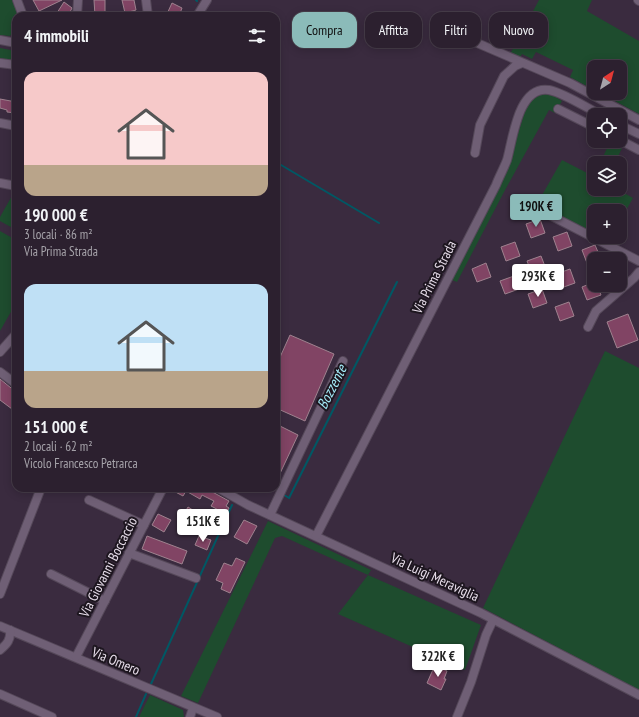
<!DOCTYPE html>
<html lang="it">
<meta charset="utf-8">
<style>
body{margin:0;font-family:"PT Sans Narrow",sans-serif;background:#342837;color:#f1f3f6;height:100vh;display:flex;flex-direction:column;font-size:15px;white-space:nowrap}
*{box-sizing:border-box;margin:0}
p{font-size:13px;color:#a6a3aa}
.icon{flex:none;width:22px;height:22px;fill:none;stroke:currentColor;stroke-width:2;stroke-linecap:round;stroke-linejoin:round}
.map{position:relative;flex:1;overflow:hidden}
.sheet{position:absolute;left:12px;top:12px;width:268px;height:480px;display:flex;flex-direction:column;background:#2c202f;border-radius:12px;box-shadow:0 2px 10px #0003,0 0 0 1px #483e4b}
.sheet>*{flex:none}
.guide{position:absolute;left:292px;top:12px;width:287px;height:36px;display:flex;gap:8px}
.needle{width:26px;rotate:36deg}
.controls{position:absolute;left:587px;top:60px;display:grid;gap:8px}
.controls a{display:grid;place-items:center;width:40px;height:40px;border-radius:8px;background:#2c202f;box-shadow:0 2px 10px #0003,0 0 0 1px #483e4b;font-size:20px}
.price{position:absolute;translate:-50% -34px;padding:0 9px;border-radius:4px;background:#fff;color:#222;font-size:13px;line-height:26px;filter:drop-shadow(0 1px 2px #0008)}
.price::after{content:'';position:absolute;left:50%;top:24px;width:12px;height:9px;margin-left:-6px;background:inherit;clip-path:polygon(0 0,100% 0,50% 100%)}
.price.selected{background:#8bbbb9;color:#111}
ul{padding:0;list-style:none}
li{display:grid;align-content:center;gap:8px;height:212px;padding:0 12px}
li span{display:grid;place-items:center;height:124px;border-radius:12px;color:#555}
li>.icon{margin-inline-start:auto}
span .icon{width:72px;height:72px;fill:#fffc;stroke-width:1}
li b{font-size:17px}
h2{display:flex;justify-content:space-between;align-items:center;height:48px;padding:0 12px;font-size:17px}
.pill{padding:0 14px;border-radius:12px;background:#2c202f;box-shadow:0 2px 10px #0003,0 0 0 1px #483e4b;font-size:14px;line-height:36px}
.pill.selected{background:#8bbbb9;color:#111}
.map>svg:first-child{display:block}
.green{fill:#1e4c2e}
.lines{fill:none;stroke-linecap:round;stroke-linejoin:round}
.stream{stroke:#005864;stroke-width:2}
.building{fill:#814464;stroke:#9f828f}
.minor-casing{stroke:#554859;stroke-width:10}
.minor{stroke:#6f5f75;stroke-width:8}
.labels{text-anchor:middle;stroke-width:4;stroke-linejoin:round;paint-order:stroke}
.street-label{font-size:14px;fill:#e9dfec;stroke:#1d161f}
.water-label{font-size:15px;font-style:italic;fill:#a4ecf9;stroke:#1d161f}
</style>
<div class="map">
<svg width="639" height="717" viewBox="0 0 639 717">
<rect width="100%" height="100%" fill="#3a2b3f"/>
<g class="green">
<polygon points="0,0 12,0 18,14 18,16 16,16 16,26 10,36 0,35"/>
<polygon points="539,0 592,0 587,11 639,41 639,114 600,93 620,93 620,67 594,67 594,90 570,77 573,70 536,52 532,59 522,54 519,59 510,54"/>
<polygon points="0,48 16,51 16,61 0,58"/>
<polygon points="542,94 551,94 562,101 555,113 549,110 504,192 457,282 452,280 510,160 525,111 532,100"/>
<polygon points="610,142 622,148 615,163 600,163"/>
<polygon points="562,160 593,176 594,175 594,189 617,189 633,198 620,221 620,211 594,211 594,233 537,204"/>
<polygon points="13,194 16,196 16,230 0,221 0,217"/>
<polygon points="0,231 16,240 16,303 0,331"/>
<polygon points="605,351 639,368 639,690 483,608"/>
<polygon points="268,521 371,570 368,575 481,625 465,670 338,614 368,575 282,536 275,538 198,703 181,696"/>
<polygon points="150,695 183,710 184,717 139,717"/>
</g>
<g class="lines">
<g class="stream">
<polyline points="196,0 197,1"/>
<polyline points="276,162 379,223"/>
<polyline points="284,495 289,498 397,282"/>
<polyline points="151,684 232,505"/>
<polyline points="136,717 146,694"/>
</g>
</g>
<g class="building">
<polygon points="33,0 62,0 39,11"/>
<polygon points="94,0 105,0 105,16 95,16"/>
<polygon points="122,0 134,0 136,10 125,13"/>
<polygon points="64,2 72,8 68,16 55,16"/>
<polygon points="172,3 182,8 179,16 166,16"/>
<polygon points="0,99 16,102 16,113 7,112 7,110 0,108"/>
<polygon points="540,219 545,233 531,238 526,224"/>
<polygon points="567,232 572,246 558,251 553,237"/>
<polygon points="515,242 520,256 506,261 501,247"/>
<polygon points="595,245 601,259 594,259 594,261 587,263 582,250"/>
<polygon points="541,256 546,269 532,274 527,261"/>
<polygon points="620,257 627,273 620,275"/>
<polygon points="486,263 491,277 477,282 472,269"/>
<polygon points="570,269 575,283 561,288 556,274"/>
<polygon points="514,276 519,289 505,294 500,281"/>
<polygon points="594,282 594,285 597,285 601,295 587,300 582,287"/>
<polygon points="542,289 547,303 533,308 528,294"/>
<polygon points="569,302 574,316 560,321 555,307"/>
<polygon points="628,314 638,340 617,348 607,322"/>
<polygon points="290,335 334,354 305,421 276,408 276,366"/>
<polygon points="0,379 16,392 16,412 0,400"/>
<polygon points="276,424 298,435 276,482"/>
<polygon points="168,488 205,488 229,501 226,506 229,508 226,514 211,506 214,501 202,495 200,499 186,491 183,496"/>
<polygon points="188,507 196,512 193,517 192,524 190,524 190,533 182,532 183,516"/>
<polygon points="158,514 171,520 164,532 152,525"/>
<polygon points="244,520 257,526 247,544 234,537"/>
<polygon points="147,536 187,551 182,564 142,549"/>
<polygon points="199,536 211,540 207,550 195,545"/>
<polygon points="236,558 245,562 230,593 221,589 223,583 216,580 224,563 232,566"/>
<polygon points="435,665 447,671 444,679 446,679 441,690 427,683"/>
</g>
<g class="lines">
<defs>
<g id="minor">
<polyline points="17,0 23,16"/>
<polyline points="146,0 148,16"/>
<polyline points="638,0 639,1"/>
<polyline points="77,16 78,0"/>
<polyline points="197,16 207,0"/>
<polyline points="447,30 570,83 639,120"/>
<polyline points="0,40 16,43"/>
<polyline points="0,63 16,65"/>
<polyline points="558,109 594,127"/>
<polyline points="0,123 16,126"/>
<polyline points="620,125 639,134"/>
<polyline points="620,140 639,150"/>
<polyline points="475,153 480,125 504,76 515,66 522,63"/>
<polyline points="0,183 16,186"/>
<polyline points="536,208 639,261"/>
<polyline points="588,327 596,311 634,278 639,272"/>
<polyline points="0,352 16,334"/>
<polyline points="0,372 16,384"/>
<polyline points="218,488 248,505 481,613 639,695"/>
<polyline points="89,500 144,525"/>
<polyline points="270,515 343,361"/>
<path d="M316,536l180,-351c3,-8 8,-17 11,-25 6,-21 11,-75 42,-70 15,3 38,18 52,25"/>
<polyline points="129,553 196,578"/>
<polyline points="51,574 105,601"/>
<polyline points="0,594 41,488"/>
<polyline points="0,626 217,717"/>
<path d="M0,650c7,-6 11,-10 10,-20"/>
<polyline points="76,657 163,488"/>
<polyline points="0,694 52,717"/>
<polyline points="190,717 193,708"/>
<polyline points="457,717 471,682 486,635 493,620"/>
</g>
</defs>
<use href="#minor" class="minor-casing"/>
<use href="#minor" class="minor"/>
</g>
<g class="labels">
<g class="street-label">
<text transform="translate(434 277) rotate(-63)" y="5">Via Prima Strada</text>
<text transform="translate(108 567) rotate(-63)" y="5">Via Giovanni Boccaccio</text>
<text transform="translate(435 577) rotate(25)" y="5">Via Luigi Meraviglia</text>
<text transform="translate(116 661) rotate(23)" y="5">Via Omero</text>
</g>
<g class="water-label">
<text transform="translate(332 387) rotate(-63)" y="5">Bozzente</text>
</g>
</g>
</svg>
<div class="controls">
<a><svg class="needle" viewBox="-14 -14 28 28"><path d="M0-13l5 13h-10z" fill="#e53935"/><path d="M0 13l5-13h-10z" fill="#a6a3aa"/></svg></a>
<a><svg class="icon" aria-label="locate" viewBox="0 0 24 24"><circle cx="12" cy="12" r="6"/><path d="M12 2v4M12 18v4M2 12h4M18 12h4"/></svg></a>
<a><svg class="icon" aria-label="layers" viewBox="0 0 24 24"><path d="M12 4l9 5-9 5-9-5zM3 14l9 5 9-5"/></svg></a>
<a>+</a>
<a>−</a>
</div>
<b class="price selected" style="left:536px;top:228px">190K €</b>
<b class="price" style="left:538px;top:298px">293K €</b>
<b class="price" style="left:203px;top:543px">151K €</b>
<b class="price" style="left:438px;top:678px">322K €</b>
<div class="guide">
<a class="pill selected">Compra</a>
<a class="pill">Affitta</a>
<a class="pill">Filtri</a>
<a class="pill">Nuovo</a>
</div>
<section class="sheet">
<h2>4 immobili<svg class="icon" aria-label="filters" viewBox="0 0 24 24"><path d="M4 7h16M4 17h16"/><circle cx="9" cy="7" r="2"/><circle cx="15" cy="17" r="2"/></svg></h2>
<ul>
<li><span style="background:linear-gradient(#f6c9c9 75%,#b9a48a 0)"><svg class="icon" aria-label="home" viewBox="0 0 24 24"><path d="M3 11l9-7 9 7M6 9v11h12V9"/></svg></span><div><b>190 000 €</b><p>3 locali · 86 m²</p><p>Via Prima Strada</p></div></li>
<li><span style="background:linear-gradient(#bfe0f5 70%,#b9a48a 0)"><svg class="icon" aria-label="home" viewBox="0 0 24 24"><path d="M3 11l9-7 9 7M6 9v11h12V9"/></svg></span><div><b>151 000 €</b><p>2 locali · 62 m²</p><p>Vicolo Francesco Petrarca</p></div></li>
</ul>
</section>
</div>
